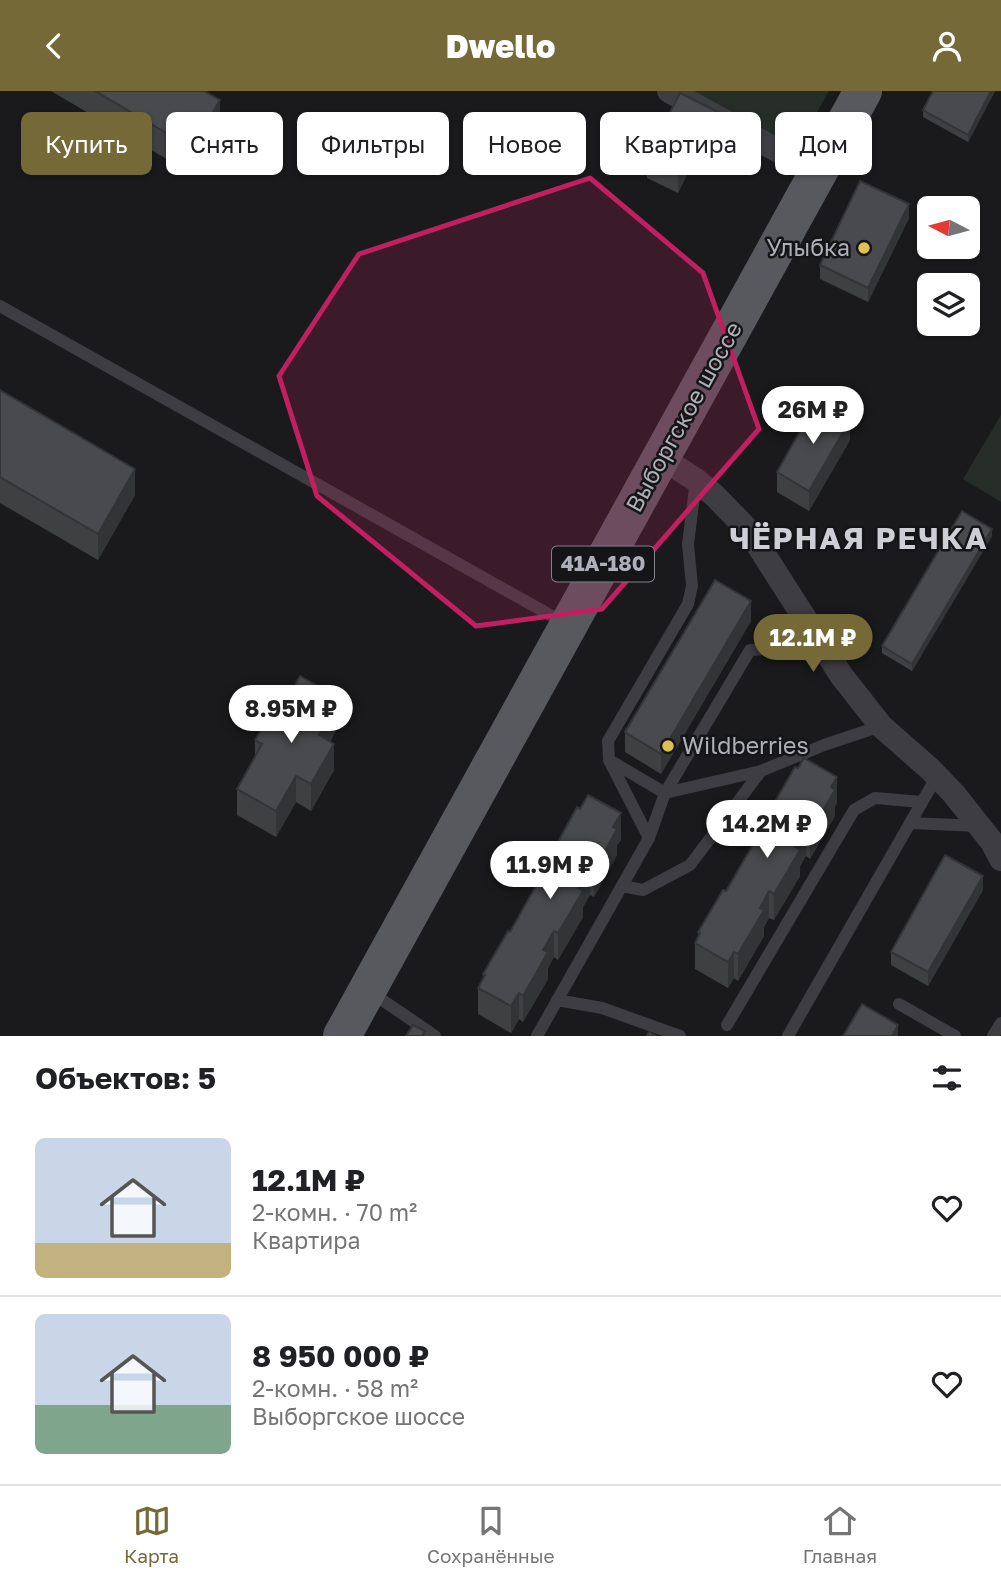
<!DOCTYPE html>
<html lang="ru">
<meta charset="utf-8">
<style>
body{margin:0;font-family:"Golos Text",sans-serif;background:#f6f6f6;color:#202124;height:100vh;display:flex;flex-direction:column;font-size:26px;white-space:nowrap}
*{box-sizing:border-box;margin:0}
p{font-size:23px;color:#757577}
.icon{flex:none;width:38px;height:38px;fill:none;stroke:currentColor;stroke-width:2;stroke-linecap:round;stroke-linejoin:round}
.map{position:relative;height:945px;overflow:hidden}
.drawer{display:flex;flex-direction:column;background:#fff;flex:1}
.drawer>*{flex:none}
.hud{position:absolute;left:21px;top:21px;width:959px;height:63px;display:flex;gap:14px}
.needle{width:46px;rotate:276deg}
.controls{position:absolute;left:917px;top:105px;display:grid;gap:14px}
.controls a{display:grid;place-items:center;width:63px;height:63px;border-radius:10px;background:#fff;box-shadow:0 2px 5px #0004;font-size:35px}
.price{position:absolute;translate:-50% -60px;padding:0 16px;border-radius:24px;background:#fff;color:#222;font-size:23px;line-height:46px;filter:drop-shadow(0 2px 4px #0008)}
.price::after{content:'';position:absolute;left:50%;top:42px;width:21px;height:16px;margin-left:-10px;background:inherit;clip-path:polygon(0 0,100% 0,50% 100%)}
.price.selected{background:#756938;color:#fff}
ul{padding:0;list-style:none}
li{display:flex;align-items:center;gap:21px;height:175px;padding:0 35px}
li+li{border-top:2px solid #e0e0e0}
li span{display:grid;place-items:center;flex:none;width:196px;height:140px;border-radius:10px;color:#555}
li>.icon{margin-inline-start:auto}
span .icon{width:84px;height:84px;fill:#fffc;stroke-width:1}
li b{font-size:30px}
h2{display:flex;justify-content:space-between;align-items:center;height:84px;padding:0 35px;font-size:30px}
.pill{padding:0 24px;border-radius:10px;background:#fff;box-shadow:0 2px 5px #0004;font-size:24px;line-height:63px}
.pill.selected{background:#756938;color:#fff}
header{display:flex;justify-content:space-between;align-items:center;height:91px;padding:0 35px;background:#756938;color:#fff;font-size:32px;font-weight:800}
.tab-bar{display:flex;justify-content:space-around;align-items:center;height:98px;border-top:2px solid #e0e0e0;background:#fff;font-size:19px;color:#757577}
.tab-bar a{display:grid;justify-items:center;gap:4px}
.tab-bar .selected{color:#756938}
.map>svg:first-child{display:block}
.green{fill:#262d28}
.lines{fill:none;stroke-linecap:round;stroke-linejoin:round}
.lane{stroke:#3d3d42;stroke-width:12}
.street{stroke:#3d3d42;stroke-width:24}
.primary{stroke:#58585f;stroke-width:38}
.wall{fill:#3f4042}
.shaded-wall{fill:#333436}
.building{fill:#494a4d;stroke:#333436;stroke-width:2}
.marked{fill:#c12060;fill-opacity:0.2;stroke:#c12060;stroke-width:5;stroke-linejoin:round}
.poi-dot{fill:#dcc051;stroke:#151517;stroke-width:2.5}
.labels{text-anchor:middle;stroke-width:5;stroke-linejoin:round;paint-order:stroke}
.shield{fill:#151517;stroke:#808288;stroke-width:2}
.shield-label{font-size:21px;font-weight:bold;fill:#aeb0b9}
.poi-label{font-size:23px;fill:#aeb0b9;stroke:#151517;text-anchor:end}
.street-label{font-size:23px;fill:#aeb0b9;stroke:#151517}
.district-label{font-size:30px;font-weight:bold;letter-spacing:2px;fill:#cecfd6;stroke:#151517}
</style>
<header><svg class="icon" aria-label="back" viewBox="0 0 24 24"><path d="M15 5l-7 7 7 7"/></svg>Dwello<svg class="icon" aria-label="person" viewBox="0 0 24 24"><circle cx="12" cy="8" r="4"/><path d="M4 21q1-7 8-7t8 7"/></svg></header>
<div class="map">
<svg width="1001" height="945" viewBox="0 0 1001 945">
<rect width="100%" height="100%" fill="#1a1a1c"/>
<g class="green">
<polygon points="656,0 829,0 791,67"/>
<polygon points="1001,324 1001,411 963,388"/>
</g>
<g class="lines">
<g class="lane">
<polyline points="0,215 566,533"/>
<polyline points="696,389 688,453 692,495 688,513 608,650 609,669 665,702 761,680 824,654 881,635"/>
<polyline points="609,669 649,747"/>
<polyline points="910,732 980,735"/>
<polyline points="622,795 643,799 690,774 761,680"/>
<polyline points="372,902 435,945"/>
<polyline points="557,909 602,917 680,945"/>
<polyline points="899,913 955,945"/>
<polyline points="727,934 854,719 875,707 922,711"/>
<polyline points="537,945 649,747 665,702 750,559 793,556 825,560"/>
<polyline points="788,945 937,685"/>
<polyline points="993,945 1001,932"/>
</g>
<g class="street">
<polyline points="669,0 817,81"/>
<polyline points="662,367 696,389 715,405 749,440 841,584 881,635 930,678 954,703 992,751 1001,768"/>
</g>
<polyline class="primary" points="342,945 863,0"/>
</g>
<g class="wall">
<polygon points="51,0 204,0 220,36 192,83"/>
<polygon points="995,0 968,51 923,26 923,19"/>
<polygon points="680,2 722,43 709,71 696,65 678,102 647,87 647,66"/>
<polygon points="909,127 868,211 820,188 820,174"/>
<polygon points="0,299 135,404 98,469 0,412"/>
<polygon points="850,349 809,420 777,401 777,381"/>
<polygon points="992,445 912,580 882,562 882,555"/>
<polygon points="751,530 661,683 625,661 625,641"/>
<polygon points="339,634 330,651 334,679 311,720 296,711 276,746 237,724 237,698 255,666 255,649 272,635"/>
<polygon points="798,677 837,712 835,715 835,725 810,768 806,765 800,775 800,785 774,829 769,827 764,836 764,845 738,890 734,887 728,897 695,878 695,852 698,846 698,841 726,800 770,725 770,719"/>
<polygon points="580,718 621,749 617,754 617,764 594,806 590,804 583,816 583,826 558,869 554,866 548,877 548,888 523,931 519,928 511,942 478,923 478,897 483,888 483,883 510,841 553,765 553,760"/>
<polygon points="983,799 928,895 891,874 891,861"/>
</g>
<g class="shaded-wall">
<polygon points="991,0 995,0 968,51 968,44"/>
<polygon points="220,9 220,36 192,83 192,57"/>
<polygon points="722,23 722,43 709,71 709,51"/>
<polygon points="696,45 696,65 678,102 678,82"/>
<polygon points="909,113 909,127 868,211 868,197"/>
<polygon points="850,329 850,349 809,420 809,400"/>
<polygon points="135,378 135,404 98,469 98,443"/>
<polygon points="992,438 992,445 912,580 912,573"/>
<polygon points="751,510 751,530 661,683 661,663"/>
<polygon points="339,607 339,634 319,671 319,644"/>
<polygon points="334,653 334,679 311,720 311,693"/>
<polygon points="296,685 296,711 276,746 276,720"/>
<polygon points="837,686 837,712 835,715 835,725 810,768 810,741"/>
<polygon points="621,722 621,749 617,754 617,764 594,806 594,780 613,736"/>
<polygon points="806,739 806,765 800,775 800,785 774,829 774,803 795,756"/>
<polygon points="590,777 590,804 583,816 583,826 558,869 558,842 578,797"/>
<polygon points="983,785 983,799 928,895 928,881"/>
<polygon points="769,800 769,827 764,836 764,845 738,890 738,863 760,817"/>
<polygon points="554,840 554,866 548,877 548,888 523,931 523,905 543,859"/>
<polygon points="734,861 734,887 728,897 728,871"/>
<polygon points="519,902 519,928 511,942 511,915"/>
<polygon points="898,934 898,945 892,945"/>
</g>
<g class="building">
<polygon points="95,0 204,0 220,9 192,57"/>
<polygon points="933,0 991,0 968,44 923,19"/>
<polygon points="680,2 722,23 709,51 696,45 678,82 647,66"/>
<polygon points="860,90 909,113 868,197 820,174"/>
<polygon points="0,299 135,378 98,443 0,386"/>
<polygon points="817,310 850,329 809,400 777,381"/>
<polygon points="962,420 992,438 912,573 882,555"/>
<polygon points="715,489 751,510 661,663 625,641"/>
<polygon points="300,585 339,607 319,644 334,653 311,693 296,685 276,720 237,698 262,653 255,649 265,631 272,635"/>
<polygon points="804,667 837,686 831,696 835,699 810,741 806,739 795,756 800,759 774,803 769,800 760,817 764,819 738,863 734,861 728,871 695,852 700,842 698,841 723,799 726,800 772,721 770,719 795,676 798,677"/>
<polygon points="588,704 621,722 613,736 617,738 594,780 590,777 578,797 583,800 558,842 554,840 543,859 548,861 523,905 519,902 511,915 478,897 485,884 483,883 508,840 510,841 555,761 553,760 577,716 580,718"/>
<polygon points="945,764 983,785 928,881 891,861"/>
<polygon points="862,913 898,934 892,945 843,945"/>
<polygon points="413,934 425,940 422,945 406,945"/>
<polygon points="649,941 656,945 647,945"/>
</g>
<path class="marked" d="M590,87l113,95 56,156 -157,180 -126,17 -159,-130 -38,-120 80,-122z"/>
<g class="poi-dot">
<circle cx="864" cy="157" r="7"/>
<circle cx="668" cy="655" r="7"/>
</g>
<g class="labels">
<rect class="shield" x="552" y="455.5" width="102" height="35" rx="5"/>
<g class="shield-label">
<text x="603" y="480">41А-180</text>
</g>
<g class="poi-label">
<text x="850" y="165">Улыбка</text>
<text x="682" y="663" text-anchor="start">Wildberries</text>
</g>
<g class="street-label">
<text transform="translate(684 326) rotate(-61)" y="8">Выборгское шоссе</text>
</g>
<g class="district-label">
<text x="859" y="458">ЧЁРНАЯ РЕЧКА</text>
</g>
</g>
</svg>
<div class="controls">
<a><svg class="needle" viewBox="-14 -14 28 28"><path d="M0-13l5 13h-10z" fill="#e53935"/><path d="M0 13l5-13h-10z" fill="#757577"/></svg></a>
<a><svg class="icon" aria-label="layers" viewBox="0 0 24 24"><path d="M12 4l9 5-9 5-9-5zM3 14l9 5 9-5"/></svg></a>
</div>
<b class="price" style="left:813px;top:355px">26M ₽</b>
<b class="price selected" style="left:813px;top:583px">12.1M ₽</b>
<b class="price" style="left:291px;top:654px">8.95M ₽</b>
<b class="price" style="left:767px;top:769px">14.2M ₽</b>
<b class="price" style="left:550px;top:810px">11.9M ₽</b>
<div class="hud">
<a class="pill selected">Купить</a>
<a class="pill">Снять</a>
<a class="pill">Фильтры</a>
<a class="pill">Новое</a>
<a class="pill">Квартира</a>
<a class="pill">Дом</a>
</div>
</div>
<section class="drawer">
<h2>Объектов: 5<svg class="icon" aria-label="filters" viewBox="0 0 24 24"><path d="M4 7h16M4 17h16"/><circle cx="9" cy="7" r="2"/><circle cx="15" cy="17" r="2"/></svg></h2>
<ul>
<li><span style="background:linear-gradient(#c9d6e8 75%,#c2b280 0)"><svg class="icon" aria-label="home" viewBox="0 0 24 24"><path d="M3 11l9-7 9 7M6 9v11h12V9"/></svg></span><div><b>12.1M ₽</b><p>2-комн. · 70 m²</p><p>Квартира</p></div><svg class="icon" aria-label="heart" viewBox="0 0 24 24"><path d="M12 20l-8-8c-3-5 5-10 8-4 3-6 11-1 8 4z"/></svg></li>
<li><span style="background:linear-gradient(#c9d6e8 65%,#7fa58c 0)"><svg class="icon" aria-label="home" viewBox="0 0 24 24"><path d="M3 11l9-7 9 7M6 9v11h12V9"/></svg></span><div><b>8 950 000 ₽</b><p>2-комн. · 58 m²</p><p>Выборгское шоссе</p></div><svg class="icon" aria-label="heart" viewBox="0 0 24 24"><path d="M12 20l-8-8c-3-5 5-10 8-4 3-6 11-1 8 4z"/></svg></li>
</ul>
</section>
<nav class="tab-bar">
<a class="selected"><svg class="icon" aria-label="map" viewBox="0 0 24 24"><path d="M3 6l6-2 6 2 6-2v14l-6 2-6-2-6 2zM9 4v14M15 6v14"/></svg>Карта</a>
<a><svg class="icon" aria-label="saved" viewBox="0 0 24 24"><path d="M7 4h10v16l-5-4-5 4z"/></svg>Сохранённые</a>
<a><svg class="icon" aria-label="home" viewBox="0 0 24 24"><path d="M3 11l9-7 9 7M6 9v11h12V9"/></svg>Главная</a>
</nav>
